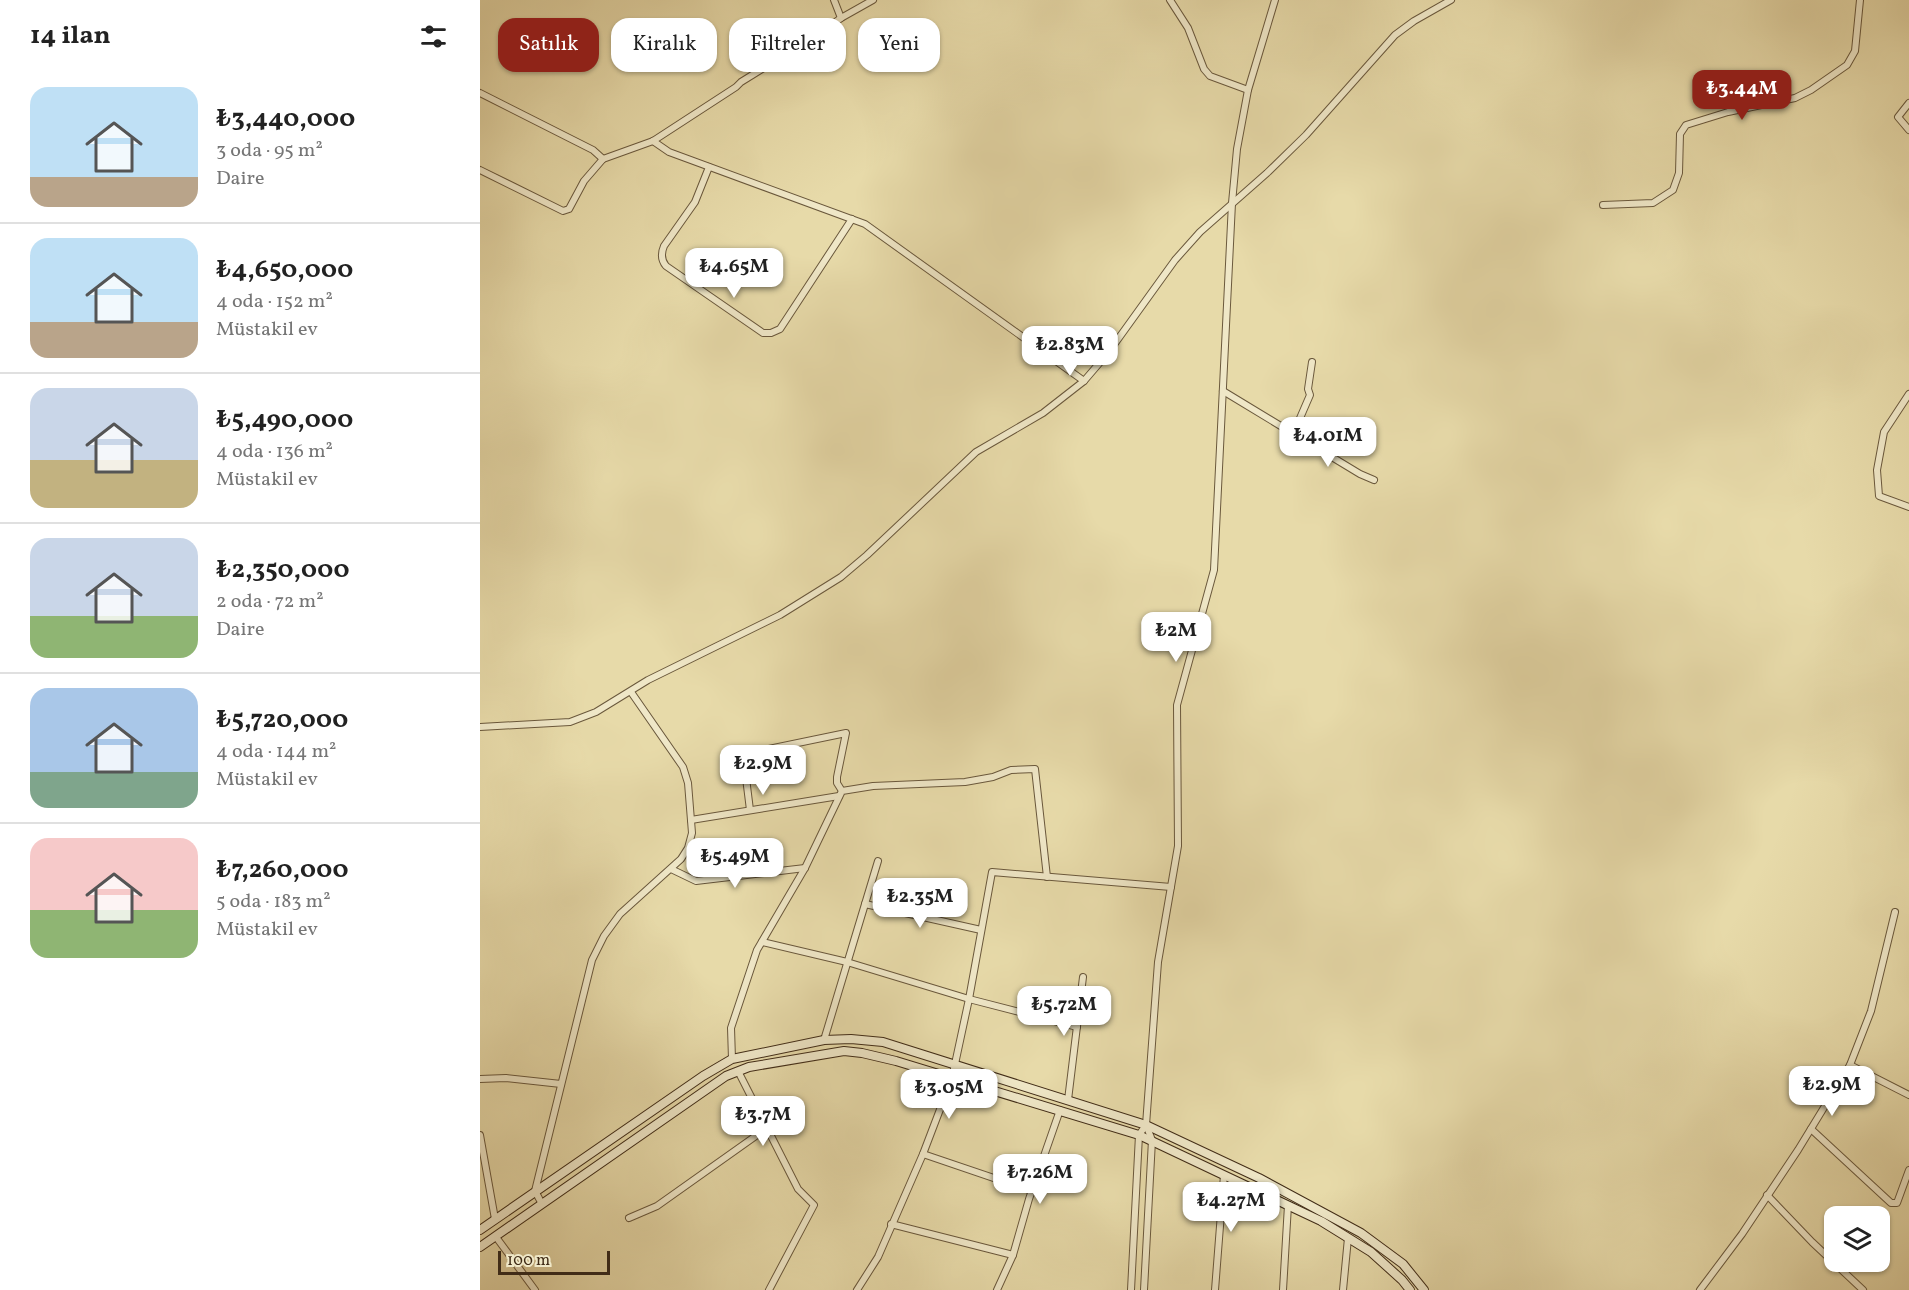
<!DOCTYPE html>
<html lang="tr">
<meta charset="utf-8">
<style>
body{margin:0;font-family:Vollkorn,serif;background:#f2f2f2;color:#222;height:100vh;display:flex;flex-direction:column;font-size:22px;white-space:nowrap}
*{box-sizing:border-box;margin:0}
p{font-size:20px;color:#767676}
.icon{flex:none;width:33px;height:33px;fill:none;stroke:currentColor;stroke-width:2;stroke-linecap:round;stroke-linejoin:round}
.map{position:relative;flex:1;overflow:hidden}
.side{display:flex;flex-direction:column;background:#fff;width:480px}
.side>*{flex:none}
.banner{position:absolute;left:18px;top:18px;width:570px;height:54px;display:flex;gap:12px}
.buttons{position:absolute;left:1344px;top:1206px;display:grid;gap:12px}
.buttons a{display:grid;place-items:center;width:66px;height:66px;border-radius:12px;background:#fff;box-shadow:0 2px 4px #0004;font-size:30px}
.scale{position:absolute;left:18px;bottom:15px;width:112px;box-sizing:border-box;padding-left:6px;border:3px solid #412c17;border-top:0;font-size:16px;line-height:21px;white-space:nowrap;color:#412c17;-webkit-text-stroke:4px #efe7c7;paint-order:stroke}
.price{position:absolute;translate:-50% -51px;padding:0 14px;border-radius:12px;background:#fff;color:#222;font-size:20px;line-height:39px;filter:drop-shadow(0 2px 3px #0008)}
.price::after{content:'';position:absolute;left:50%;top:36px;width:18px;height:14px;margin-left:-9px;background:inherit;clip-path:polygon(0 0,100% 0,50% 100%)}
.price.on{background:#8f2418;color:#fff}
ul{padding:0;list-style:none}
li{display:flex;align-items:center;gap:18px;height:150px;padding:0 30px}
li+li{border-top:2px solid #e0e0e0}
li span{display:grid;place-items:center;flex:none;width:168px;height:120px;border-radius:18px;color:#555}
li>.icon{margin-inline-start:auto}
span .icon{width:72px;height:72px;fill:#fffc;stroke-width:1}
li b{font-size:26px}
h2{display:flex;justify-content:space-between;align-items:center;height:72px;padding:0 30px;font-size:26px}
.chip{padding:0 21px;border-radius:18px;background:#fff;box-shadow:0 2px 4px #0004;font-size:21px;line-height:54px}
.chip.on{background:#8f2418;color:#fff}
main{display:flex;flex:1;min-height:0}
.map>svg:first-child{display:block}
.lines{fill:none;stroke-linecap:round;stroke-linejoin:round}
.street-casing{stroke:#6a583c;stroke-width:8}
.secondary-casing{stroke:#412c17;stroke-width:10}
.street{stroke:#efe7c7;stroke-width:6}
.secondary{stroke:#efe7c7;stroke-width:8}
</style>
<main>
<section class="side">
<h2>14 ilan<svg class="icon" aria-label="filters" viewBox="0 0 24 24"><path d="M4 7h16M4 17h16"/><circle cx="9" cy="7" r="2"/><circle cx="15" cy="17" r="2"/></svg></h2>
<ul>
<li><span style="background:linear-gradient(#bfe0f5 75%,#b9a48a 0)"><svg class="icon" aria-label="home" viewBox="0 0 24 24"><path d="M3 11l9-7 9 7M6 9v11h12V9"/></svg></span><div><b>₺3,440,000</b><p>3 oda · 95 m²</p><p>Daire</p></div></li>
<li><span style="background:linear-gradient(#bfe0f5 70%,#b9a48a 0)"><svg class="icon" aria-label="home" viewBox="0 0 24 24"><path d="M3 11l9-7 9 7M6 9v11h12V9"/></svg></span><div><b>₺4,650,000</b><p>4 oda · 152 m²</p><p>Müstakil ev</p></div></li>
<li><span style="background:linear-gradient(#c9d6e8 60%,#c2b280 0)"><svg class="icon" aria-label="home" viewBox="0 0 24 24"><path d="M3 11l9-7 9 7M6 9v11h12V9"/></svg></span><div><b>₺5,490,000</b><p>4 oda · 136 m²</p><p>Müstakil ev</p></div></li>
<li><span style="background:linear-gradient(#c9d6e8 65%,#8fb573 0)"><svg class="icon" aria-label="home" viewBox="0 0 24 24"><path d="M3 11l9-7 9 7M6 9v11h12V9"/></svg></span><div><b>₺2,350,000</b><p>2 oda · 72 m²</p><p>Daire</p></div></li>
<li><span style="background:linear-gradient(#a9c7e8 70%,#7fa58c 0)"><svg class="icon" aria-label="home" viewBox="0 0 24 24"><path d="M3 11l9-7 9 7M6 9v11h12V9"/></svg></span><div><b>₺5,720,000</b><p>4 oda · 144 m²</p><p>Müstakil ev</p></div></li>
<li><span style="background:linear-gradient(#f6c9c9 60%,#8fb573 0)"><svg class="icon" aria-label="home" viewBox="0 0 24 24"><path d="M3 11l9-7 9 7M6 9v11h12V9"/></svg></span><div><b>₺7,260,000</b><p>5 oda · 183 m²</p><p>Müstakil ev</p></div></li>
</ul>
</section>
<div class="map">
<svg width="1429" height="1290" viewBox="0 0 1429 1290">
<rect width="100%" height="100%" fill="#e7daa9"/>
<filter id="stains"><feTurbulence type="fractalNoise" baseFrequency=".00333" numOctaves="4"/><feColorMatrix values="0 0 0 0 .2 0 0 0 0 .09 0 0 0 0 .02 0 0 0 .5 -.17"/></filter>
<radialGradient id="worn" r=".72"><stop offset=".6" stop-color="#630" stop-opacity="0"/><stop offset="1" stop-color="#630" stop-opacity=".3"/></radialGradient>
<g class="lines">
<defs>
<g id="street">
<polyline points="354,0 361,18"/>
<polyline points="690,0 708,28 724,69 730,76 768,90"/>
<polyline points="0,93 113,150 123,159"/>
<polyline points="1429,103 1418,117 1429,130"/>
<polyline points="173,141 189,152 385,224 604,381"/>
<path d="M229,167l-14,35 -31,44c-3,7 -3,14 2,20l97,67h8l9,-4 72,-110"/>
<polyline points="0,170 83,211 89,209 104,181 123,159 173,141 256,87 261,82 342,32 361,18 393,0"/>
<polyline points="1123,205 1173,203 1193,190 1199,173 1200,134 1206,125 1248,112 1315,98 1331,90 1367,65 1375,51 1380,0"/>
<polyline points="743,391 880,474 894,480"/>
<polyline points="1429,394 1404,432 1397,470 1399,496 1429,507"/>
<polyline points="814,432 830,395 828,389 832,362"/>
<polyline points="0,727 90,722 116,712 168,680 300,615 361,577 387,555 496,452 563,413 604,381 628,353 695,260 720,232 787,173 826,135 915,35 934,21 971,0"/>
<polyline points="270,810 264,762 269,753 366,733 357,777 357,783 362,791"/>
<polyline points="211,820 359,796"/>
<polyline points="191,869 216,881 325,868"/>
<polyline points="385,904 501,930"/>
<polyline points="282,942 367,962 489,999 597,1027"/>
<polyline points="344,1040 398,861"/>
<polyline points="252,1059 251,1028 277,950 325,868 362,791 393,786 485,782 513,777 531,770 555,769 567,877"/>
<polyline points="1370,1065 1429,1095"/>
<polyline points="258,1071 318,1189 334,1205 289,1290"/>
<polyline points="0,1079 26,1078 81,1084"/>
<polyline points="588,1100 603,977"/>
<polyline points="1331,1129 1411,1203 1417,1203 1429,1170"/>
<polyline points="0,1135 15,1219"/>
<polyline points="443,1154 552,1191"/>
<polyline points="1287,1195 1332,1242 1383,1290"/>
<polyline points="62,1204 55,1191 112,960 124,936 140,914 201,859 208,848 212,833 208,783 203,767 151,692"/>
<polyline points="149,1218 177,1206 287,1128"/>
<polyline points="411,1224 533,1255"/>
<polyline points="16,1237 55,1290"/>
<polyline points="377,1290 398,1257 443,1154 472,1078 489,999 512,872 691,887"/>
<polyline points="517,1290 533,1255 549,1199 580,1110"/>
<polyline points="651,1290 659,1135 666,1125"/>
<polyline points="664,1290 672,1140 666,1125 678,962 698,846 697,705 734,570 752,203 757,149 768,90 795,0"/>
<polyline points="735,1290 744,1175"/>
<polyline points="803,1290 808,1205"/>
<polyline points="863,1290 868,1238"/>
<polyline points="1220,1290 1262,1234 1318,1150 1370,1065 1391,1011 1415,912"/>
</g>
<g id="secondary">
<polyline points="0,1230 223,1076 252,1059 344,1040 371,1039 403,1042 666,1125 779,1178 881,1233 923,1264 944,1290"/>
<polyline points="0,1247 246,1076 269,1067 364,1051 382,1053 416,1061 659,1135 841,1221 891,1252 922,1280 930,1290"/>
</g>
</defs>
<use href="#street" class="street-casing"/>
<use href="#secondary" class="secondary-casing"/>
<use href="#street" class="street"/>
<use href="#secondary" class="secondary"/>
</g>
<rect width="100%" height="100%" filter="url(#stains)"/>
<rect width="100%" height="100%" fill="url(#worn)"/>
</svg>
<div class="buttons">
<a><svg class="icon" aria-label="layers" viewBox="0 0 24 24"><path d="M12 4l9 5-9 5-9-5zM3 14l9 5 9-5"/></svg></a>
</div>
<div class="scale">100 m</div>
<b class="price on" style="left:1262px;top:121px">₺3.44M</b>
<b class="price" style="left:254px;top:299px">₺4.65M</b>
<b class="price" style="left:590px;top:377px">₺2.83M</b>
<b class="price" style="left:848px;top:468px">₺4.01M</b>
<b class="price" style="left:696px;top:663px">₺2M</b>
<b class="price" style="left:283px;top:796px">₺2.9M</b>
<b class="price" style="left:255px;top:889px">₺5.49M</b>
<b class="price" style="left:440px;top:929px">₺2.35M</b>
<b class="price" style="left:584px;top:1037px">₺5.72M</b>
<b class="price" style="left:1352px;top:1117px">₺2.9M</b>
<b class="price" style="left:469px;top:1120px">₺3.05M</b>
<b class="price" style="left:283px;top:1147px">₺3.7M</b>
<b class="price" style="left:560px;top:1205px">₺7.26M</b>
<b class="price" style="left:751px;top:1233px">₺4.27M</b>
<div class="banner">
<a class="chip on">Satılık</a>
<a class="chip">Kiralık</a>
<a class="chip">Filtreler</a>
<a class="chip">Yeni</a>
</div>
</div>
</main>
